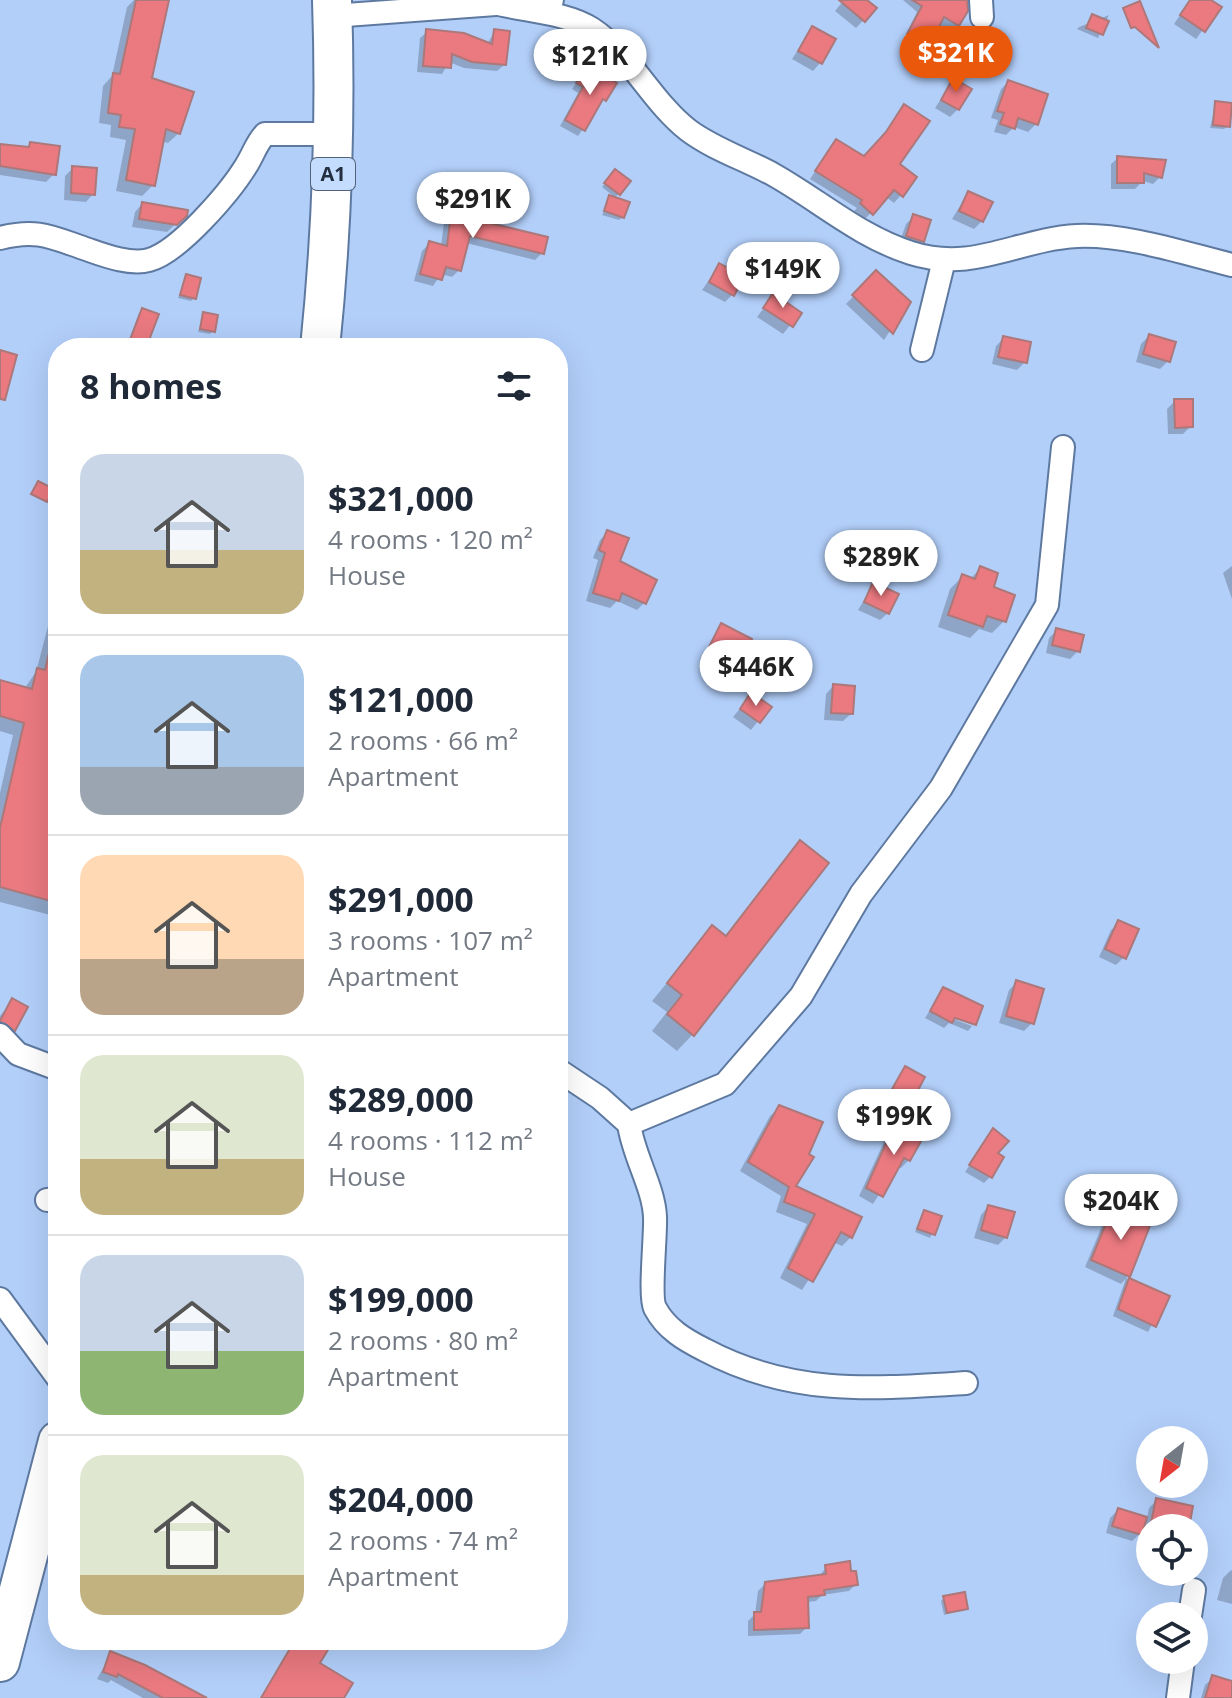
<!DOCTYPE html>
<meta charset="utf-8">
<style>
body{margin:0;font-family:"Open Sans",sans-serif;background:#f2f2f3;color:#1f2937;height:100vh;display:flex;flex-direction:column;font-size:30px;white-space:nowrap}
*{box-sizing:border-box;margin:0}
p{font-size:26px;color:#747a83}
.icon{flex:none;width:44px;height:44px;fill:none;stroke:currentColor;stroke-width:2;stroke-linecap:round;stroke-linejoin:round}
.map{position:relative;flex:1;overflow:hidden}
.panel{position:absolute;left:48px;top:338px;width:520px;height:1312px;display:flex;flex-direction:column;background:#fff;border-radius:32px;box-shadow:0 8px 32px #0002}
.panel>*{flex:none}
.needle{width:52px;rotate:211deg}
.fabs{position:absolute;left:1136px;top:1426px;display:grid;gap:16px}
.fabs a{display:grid;place-items:center;width:72px;height:72px;border-radius:50%;background:#fff;box-shadow:0 8px 32px #0002;font-size:40px}
.price{position:absolute;translate:-50% -68px;padding:0 18px;border-radius:28px;background:#fff;color:#222;font-size:26px;line-height:52px;filter:drop-shadow(0 2px 4px #0008)}
.price::after{content:'';position:absolute;left:50%;top:48px;width:24px;height:18px;margin-left:-12px;background:inherit;clip-path:polygon(0 0,100% 0,50% 100%)}
.price.active{background:#ea580c;color:#fff}
ul{padding:0;list-style:none}
li{display:flex;align-items:center;gap:24px;height:200px;padding:0 32px}
li+li{border-top:2px solid #e0e1e3}
li span{display:grid;place-items:center;flex:none;width:224px;height:160px;border-radius:24px;color:#555}
li>.icon{margin-inline-start:auto}
span .icon{width:96px;height:96px;fill:#fffc;stroke-width:1}
li b{font-size:34px}
h2{display:flex;justify-content:space-between;align-items:center;height:96px;padding:0 32px;font-size:34px}
.map>svg:first-child{display:block}
.shadow{fill:#0003}
.building{fill:#ea7980;stroke:#ad7879;stroke-width:2}
.lines{fill:none;stroke-linecap:round;stroke-linejoin:round}
.minor-casing{stroke:#5e79a0;stroke-width:26}
.trunk-casing{stroke:#5e79a0;stroke-width:42}
.minor{stroke:#fff;stroke-width:22}
.trunk{stroke:#fff;stroke-width:38}
.labels{text-anchor:middle;stroke-width:7;stroke-linejoin:round;paint-order:stroke}
.shield{fill:#c4dcfe;stroke:#536278;stroke-width:2}
.shield-label{font-size:20px;font-weight:bold;fill:#232e3f}
</style>
<div class="map">
<svg width="1232" height="1698" viewBox="0 0 1232 1698">
<rect width="100%" height="100%" fill="#b2cffa"/>
<g class="shadow">
<polygon points="134,0 167,0 150,80 179,133 168,143 161,141 153,185 142,196 116,191 126,140 110,137 111,125 99,123 103,86 112,76 127,7"/>
<polygon points="844,0 864,0 872,11 856,28 835,11"/>
<polygon points="903,0 966,0 958,25 951,32 938,24 928,43 907,32 917,12"/>
<polygon points="1190,0 1207,0 1219,8 1196,39 1174,24"/>
<polygon points="1109,15 1098,38 1077,29 1079,27"/>
<polygon points="812,29 820,63 813,71 792,59"/>
<polygon points="495,31 504,65 497,71 464,68 449,62 442,74 417,72 420,38 427,32 487,44"/>
<polygon points="905,36 925,46 920,51 902,42"/>
<polygon points="588,67 614,84 578,136 560,126 578,93 572,89"/>
<polygon points="953,81 958,109 950,117 935,108"/>
<polygon points="1008,82 1046,95 1036,124 1028,132 1014,127 1006,135 994,132 998,120 991,118 1001,89"/>
<polygon points="1216,103 1228,126 1224,129 1210,128"/>
<polygon points="905,107 897,165 901,195 894,203 886,197 864,220 854,211 857,208 810,179 836,141 864,158"/>
<polygon points="31,144 54,174 46,182 0,175 0,146 26,149"/>
<polygon points="1118,158 1160,177 1153,184 1143,181 1135,189 1111,189 1111,164"/>
<polygon points="73,168 93,194 86,202 64,200 65,176"/>
<polygon points="615,172 628,182 614,199 623,217 619,220 602,215 612,195 602,187"/>
<polygon points="968,193 982,221 974,229 952,219"/>
<polygon points="454,199 470,220 542,253 535,260 466,243 459,270 452,277 441,274 433,286 414,281 422,251 430,243 441,246 446,207"/>
<polygon points="142,204 185,215 167,232 132,227 135,212"/>
<polygon points="914,216 922,240 914,248 899,244 906,224"/>
<polygon points="719,266 732,295 725,302 702,290"/>
<polygon points="876,273 908,303 884,340 846,304"/>
<polygon points="186,276 194,298 191,301 178,298"/>
<polygon points="773,296 800,313 783,334 757,317"/>
<polygon points="142,310 140,348 126,348 139,313"/>
<polygon points="204,315 213,331 210,334 198,332"/>
<polygon points="1149,336 1168,361 1160,369 1136,362 1141,344"/>
<polygon points="1004,338 1025,362 1017,370 992,364 996,346"/>
<polygon points="1175,401 1191,426 1183,434 1168,434 1167,409"/>
<polygon points="608,532 618,562 645,602 637,610 617,601 610,608 586,601 598,560 593,558 600,540"/>
<polygon points="1232,566 1232,599 1223,573"/>
<polygon points="980,569 1004,621 992,633 979,629 970,638 938,627 950,589 962,577 970,579"/>
<polygon points="874,584 888,613 880,620 858,610"/>
<polygon points="58,588 58,917 0,902 0,793 13,735 0,731 0,682 24,689 36,672"/>
<polygon points="722,625 736,666 728,673 700,659"/>
<polygon points="1057,630 1078,651 1070,659 1046,653 1049,638"/>
<polygon points="833,686 851,714 843,721 824,720 826,694"/>
<polygon points="751,695 769,707 751,730 733,717"/>
<polygon points="800,843 693,1034 677,1051 652,1031 667,1012 652,1001 712,928 724,937"/>
<polygon points="1119,923 1124,957 1116,965 1099,957 1111,930"/>
<polygon points="1017,982 1032,1023 1024,1031 999,1023 1009,990"/>
<polygon points="943,990 980,1007 974,1024 946,1012 945,1016 972,1026 968,1031 949,1023 944,1028 925,1018"/>
<polygon points="12,1001 14,1029 6,1037 0,1034 0,1016"/>
<polygon points="905,1069 922,1078 903,1107 886,1097"/>
<polygon points="780,1107 794,1187 851,1237 842,1246 833,1242 802,1290 780,1278 807,1224 776,1212 781,1196 740,1171 770,1116"/>
<polygon points="896,1124 909,1160 901,1168 897,1166 873,1204 859,1196 889,1131"/>
<polygon points="993,1131 995,1154 990,1177 984,1183 965,1172"/>
<polygon points="988,1207 1006,1237 998,1245 974,1238 981,1215"/>
<polygon points="1114,1209 1149,1224 1128,1276 1121,1284 1085,1267 1106,1216"/>
<polygon points="925,1212 939,1218 930,1238 915,1232"/>
<polygon points="558,1252 565,1260 558,1267"/>
<polygon points="1126,1278 1167,1297 1148,1332 1113,1316"/>
<polygon points="1157,1500 1186,1528 1150,1528 1150,1541 1143,1539 1145,1529 1132,1541 1106,1533 1110,1518 1118,1510 1147,1519 1149,1508"/>
<polygon points="826,1567 856,1584 849,1591 822,1595 816,1601 807,1602 807,1627 800,1634 748,1636 748,1621 755,1614 758,1591 765,1584 819,1577"/>
<polygon points="1231,1570 1232,1571 1232,1604 1217,1600 1223,1578"/>
<polygon points="944,1598 966,1608 944,1615 941,1601"/>
<polygon points="111,1654 203,1698 143,1698 111,1680 108,1683 97,1679"/>
<polygon points="1213,1678 1232,1683 1232,1698 1201,1698 1205,1685"/>
</g>
<g class="building">
<polygon points="136,0 169,0 152,78 194,92 180,134 166,129 155,186 126,180 135,129 119,127 121,115 108,113 113,73 120,74"/>
<polygon points="839,0 867,0 877,8 865,22"/>
<polygon points="912,0 967,0 968,11 959,26 944,17 929,46 907,34 922,6"/>
<polygon points="1190,0 1211,0 1222,7 1205,32 1180,15"/>
<polygon points="1140,1 1159,48 1135,27 1131,28 1123,8"/>
<polygon points="1092,14 1109,21 1103,35 1086,28"/>
<polygon points="812,26 836,39 822,64 798,51"/>
<polygon points="426,29 464,33 492,44 494,29 510,31 506,65 472,62 452,54 451,68 423,66"/>
<polygon points="588,65 617,83 606,101 603,99 585,131 565,120 583,87 576,83"/>
<polygon points="953,78 972,89 959,110 941,100"/>
<polygon points="1008,80 1048,94 1038,125 1018,118 1015,129 1000,124 1004,113 997,111"/>
<polygon points="1215,101 1232,103 1230,127 1213,125"/>
<polygon points="904,104 930,121 900,164 917,177 903,197 894,190 873,215 860,203 862,200 815,171 836,139 864,156 886,132"/>
<polygon points="30,142 60,146 56,175 0,166 0,144 29,147"/>
<polygon points="1117,156 1166,160 1162,178 1144,173 1144,183 1117,183"/>
<polygon points="72,166 97,168 95,195 71,193"/>
<polygon points="615,169 631,181 620,195 604,183"/>
<polygon points="968,191 993,202 983,222 959,211"/>
<polygon points="609,195 630,202 624,218 604,211"/>
<polygon points="453,197 475,200 473,219 548,237 544,254 470,236 461,271 446,267 442,280 420,274 429,241 447,246"/>
<polygon points="142,202 188,210 187,216 177,225 139,219"/>
<polygon points="913,214 931,220 924,242 906,236"/>
<polygon points="719,263 744,277 734,296 709,282"/>
<polygon points="876,270 911,302 893,334 852,295"/>
<polygon points="186,274 201,278 196,299 180,295"/>
<polygon points="773,293 802,313 793,327 763,308"/>
<polygon points="142,308 159,314 146,348 127,348"/>
<polygon points="203,312 218,315 215,332 200,329"/>
<polygon points="1149,334 1176,342 1170,362 1143,354"/>
<polygon points="1003,336 1031,342 1027,363 998,357"/>
<polygon points="0,350 17,355 5,400 0,399"/>
<polygon points="1174,399 1193,399 1193,427 1175,428"/>
<polygon points="38,481 54,489 47,502 31,494"/>
<polygon points="607,530 629,538 620,561 657,580 646,604 622,593 619,601 593,593 605,553 599,550"/>
<polygon points="980,566 998,573 994,587 1015,595 1006,622 987,616 983,627 948,615 962,574 975,579"/>
<polygon points="873,582 899,594 889,614 864,602"/>
<polygon points="721,623 752,639 738,667 707,651"/>
<polygon points="1056,628 1084,635 1080,652 1052,645"/>
<polygon points="52,640 58,641 58,903 0,887 0,828 24,723 0,716 0,680 32,689 37,668 45,670"/>
<polygon points="833,684 855,686 853,714 831,713"/>
<polygon points="751,692 772,707 760,723 740,709"/>
<polygon points="800,840 829,863 694,1036 667,1014 682,995 667,983 712,925 726,936"/>
<polygon points="1118,920 1139,929 1126,959 1105,949"/>
<polygon points="1016,980 1044,989 1034,1024 1006,1016"/>
<polygon points="943,987 983,1006 976,1025 955,1018 952,1023 930,1011"/>
<polygon points="12,998 28,1007 15,1031 0,1021"/>
<polygon points="905,1066 925,1077 913,1100 892,1089"/>
<polygon points="779,1105 823,1122 809,1154 814,1157 796,1186 862,1217 852,1238 841,1232 813,1282 788,1268 815,1214 784,1202 789,1187 748,1162"/>
<polygon points="896,1121 924,1136 910,1161 904,1158 883,1197 866,1188"/>
<polygon points="993,1128 1009,1141 998,1153 1004,1157 992,1178 969,1165"/>
<polygon points="988,1205 1015,1212 1007,1238 981,1230"/>
<polygon points="1113,1206 1151,1223 1130,1277 1091,1260"/>
<polygon points="924,1210 942,1216 935,1235 917,1229"/>
<polygon points="1129,1278 1170,1296 1156,1327 1118,1309"/>
<polygon points="1156,1498 1193,1506 1189,1528 1150,1528"/>
<polygon points="1118,1508 1147,1517 1142,1535 1112,1526"/>
<polygon points="850,1561 851,1571 856,1571 858,1585 824,1590 825,1595 808,1597 809,1628 754,1630 754,1612 761,1612 765,1582 826,1574 825,1565"/>
<polygon points="965,1592 968,1609 947,1613 943,1596"/>
<polygon points="295,1640 334,1640 320,1663 353,1683 344,1698 261,1698"/>
<polygon points="110,1651 145,1665 207,1698 163,1698 118,1674 117,1677 103,1672"/>
<polygon points="1212,1675 1232,1681 1232,1698 1205,1698"/>
</g>
<g class="lines">
<defs>
<g id="minor">
<polyline points="981,0 982,17"/>
<path d="M499,4c28,7 69,9 93,25 39,26 60,73 96,101 25,19 59,30 86,45 46,26 86,62 137,78 63,20 106,-14 166,-17 51,-2 106,17 155,29"/>
<polyline points="332,16 552,0"/>
<path d="M0,238c39,-10 53,0 89,12 17,6 42,15 60,10 30,-8 81,-68 97,-94 7,-11 10,-22 19,-32h69"/>
<polyline points="922,350 944,260"/>
<polyline points="0,1035 18,1054 58,1069"/>
<path d="M558,1070l42,28 29,26c4,31 25,64 26,93 1,18 -6,79 0,91 11,21 30,32 50,42 87,46 167,39 261,33"/>
<polyline points="629,1124 725,1084 801,996 861,894 941,788 1047,605 1063,447"/>
<polyline points="47,1200 58,1199"/>
<polyline points="0,1299 58,1378"/>
<polyline points="1190,1616 1194,1590"/>
<polyline points="1178,1698 1183,1660"/>
</g>
<g id="trunk">
<path d="M320,348c12,-116 16,-231 12,-348"/>
<polyline points="0,1662 58,1441"/>
</g>
</defs>
<use href="#minor" class="minor-casing"/>
<use href="#trunk" class="trunk-casing"/>
<use href="#minor" class="minor"/>
<use href="#trunk" class="trunk"/>
</g>
<g class="labels">
<rect class="shield" x="311" y="158" width="44" height="32" rx="6"/>
<g class="shield-label">
<text x="333" y="181">A1</text>
</g>
</g>
</svg>
<div class="fabs">
<a><svg class="needle" viewBox="-14 -14 28 28"><path d="M0-13l5 13h-10z" fill="#e53935"/><path d="M0 13l5-13h-10z" fill="#747a83"/></svg></a>
<a><svg class="icon" aria-label="locate" viewBox="0 0 24 24"><circle cx="12" cy="12" r="6"/><path d="M12 2v4M12 18v4M2 12h4M18 12h4"/></svg></a>
<a><svg class="icon" aria-label="layers" viewBox="0 0 24 24"><path d="M12 4l9 5-9 5-9-5zM3 14l9 5 9-5"/></svg></a>
</div>
<b class="price active" style="left:956px;top:94px">$321K</b>
<b class="price" style="left:590px;top:97px">$121K</b>
<b class="price" style="left:473px;top:240px">$291K</b>
<b class="price" style="left:783px;top:310px">$149K</b>
<b class="price" style="left:881px;top:598px">$289K</b>
<b class="price" style="left:756px;top:708px">$446K</b>
<b class="price" style="left:894px;top:1157px">$199K</b>
<b class="price" style="left:1121px;top:1242px">$204K</b>
<section class="panel">
<h2>8 homes<svg class="icon" aria-label="filters" viewBox="0 0 24 24"><path d="M4 7h16M4 17h16"/><circle cx="9" cy="7" r="2"/><circle cx="15" cy="17" r="2"/></svg></h2>
<ul>
<li><span style="background:linear-gradient(#c9d6e8 60%,#c2b280 0)"><svg class="icon" aria-label="home" viewBox="0 0 24 24"><path d="M3 11l9-7 9 7M6 9v11h12V9"/></svg></span><div><b>$321,000</b><p>4 rooms · 120 m²</p><p>House</p></div></li>
<li><span style="background:linear-gradient(#a9c7e8 70%,#9aa5b1 0)"><svg class="icon" aria-label="home" viewBox="0 0 24 24"><path d="M3 11l9-7 9 7M6 9v11h12V9"/></svg></span><div><b>$121,000</b><p>2 rooms · 66 m²</p><p>Apartment</p></div></li>
<li><span style="background:linear-gradient(#ffd9b3 65%,#b9a48a 0)"><svg class="icon" aria-label="home" viewBox="0 0 24 24"><path d="M3 11l9-7 9 7M6 9v11h12V9"/></svg></span><div><b>$291,000</b><p>3 rooms · 107 m²</p><p>Apartment</p></div></li>
<li><span style="background:linear-gradient(#dfe7d0 65%,#c2b280 0)"><svg class="icon" aria-label="home" viewBox="0 0 24 24"><path d="M3 11l9-7 9 7M6 9v11h12V9"/></svg></span><div><b>$289,000</b><p>4 rooms · 112 m²</p><p>House</p></div></li>
<li><span style="background:linear-gradient(#c9d6e8 60%,#8fb573 0)"><svg class="icon" aria-label="home" viewBox="0 0 24 24"><path d="M3 11l9-7 9 7M6 9v11h12V9"/></svg></span><div><b>$199,000</b><p>2 rooms · 80 m²</p><p>Apartment</p></div></li>
<li><span style="background:linear-gradient(#dfe7d0 75%,#c2b280 0)"><svg class="icon" aria-label="home" viewBox="0 0 24 24"><path d="M3 11l9-7 9 7M6 9v11h12V9"/></svg></span><div><b>$204,000</b><p>2 rooms · 74 m²</p><p>Apartment</p></div></li>
</ul>
</section>
</div>
